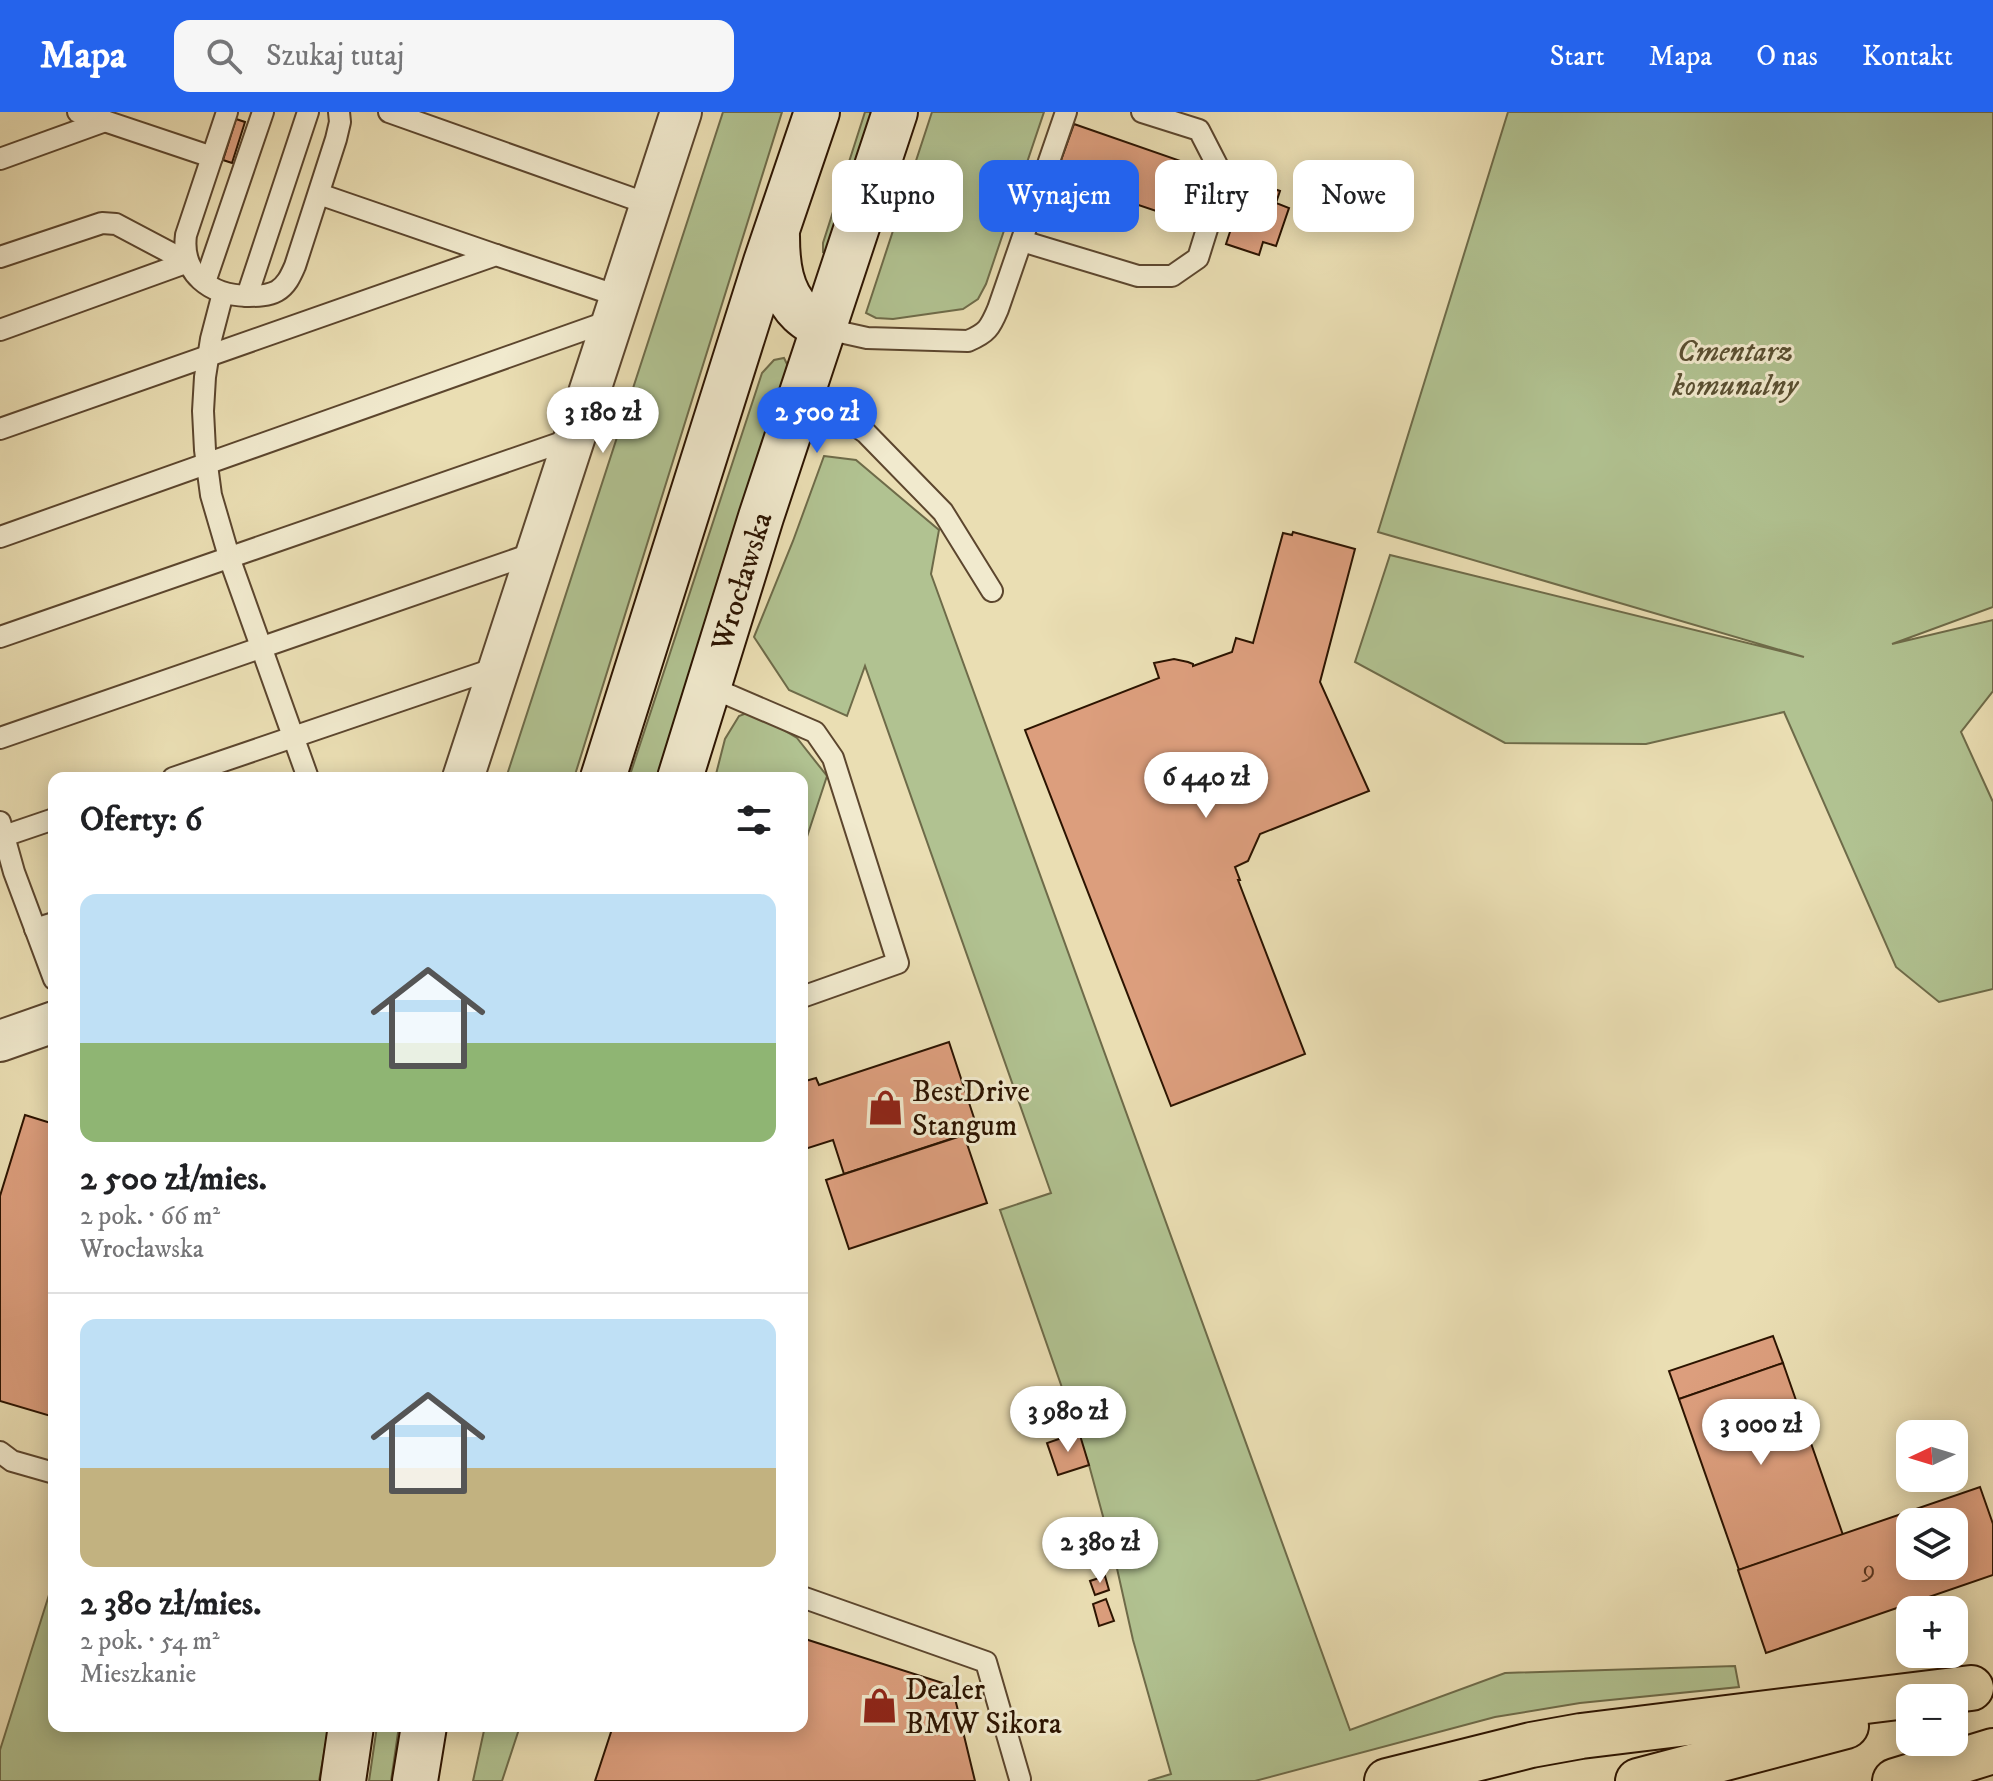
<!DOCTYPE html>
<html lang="pl">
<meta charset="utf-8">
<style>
body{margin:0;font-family:"IM FELL DW Pica",serif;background:#f6f6f6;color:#202124;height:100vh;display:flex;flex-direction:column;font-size:30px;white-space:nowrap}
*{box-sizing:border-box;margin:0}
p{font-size:26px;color:#757577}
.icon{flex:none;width:44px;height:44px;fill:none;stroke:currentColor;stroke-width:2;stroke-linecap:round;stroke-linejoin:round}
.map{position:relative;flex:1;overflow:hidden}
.sheet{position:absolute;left:48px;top:660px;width:760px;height:960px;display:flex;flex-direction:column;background:#fff;border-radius:16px;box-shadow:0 4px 20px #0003}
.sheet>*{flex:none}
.banner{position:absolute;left:832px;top:48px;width:760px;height:72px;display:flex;gap:16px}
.needle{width:52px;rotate:266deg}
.tools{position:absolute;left:1896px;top:1308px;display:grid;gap:16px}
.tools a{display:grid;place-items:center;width:72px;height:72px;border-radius:16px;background:#fff;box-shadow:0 4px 20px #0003;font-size:40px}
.price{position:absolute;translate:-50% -68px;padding:0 18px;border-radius:28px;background:#fff;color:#222;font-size:26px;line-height:52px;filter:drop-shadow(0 2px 4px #0008)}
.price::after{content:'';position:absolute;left:50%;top:48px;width:24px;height:18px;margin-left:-12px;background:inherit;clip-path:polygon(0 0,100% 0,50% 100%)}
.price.selected{background:#2563eb;color:#fff}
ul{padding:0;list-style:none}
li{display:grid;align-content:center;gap:16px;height:424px;padding:0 32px}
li+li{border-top:2px solid #e0e0e0}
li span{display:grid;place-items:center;height:248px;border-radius:16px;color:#555}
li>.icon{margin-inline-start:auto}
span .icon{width:144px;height:144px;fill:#fffc;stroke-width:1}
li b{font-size:34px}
h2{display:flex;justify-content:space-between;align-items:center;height:96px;padding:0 32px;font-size:34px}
.tag{padding:0 28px;border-radius:16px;background:#fff;box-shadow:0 4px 20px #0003;font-size:28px;line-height:72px}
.tag.selected{background:#2563eb;color:#fff}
header{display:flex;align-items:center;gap:48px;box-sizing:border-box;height:112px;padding:0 40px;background:#2563eb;color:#fff}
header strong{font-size:38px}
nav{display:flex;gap:44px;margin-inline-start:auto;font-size:28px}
.search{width:560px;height:72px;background:#f6f6f6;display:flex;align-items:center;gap:20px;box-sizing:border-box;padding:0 28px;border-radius:16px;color:#757577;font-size:30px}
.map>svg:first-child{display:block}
.green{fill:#b1c291;stroke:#6e6b49;stroke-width:2}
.building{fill:#dc9e7d;stroke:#2c1401;stroke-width:2;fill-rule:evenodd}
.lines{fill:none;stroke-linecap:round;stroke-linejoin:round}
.lane-casing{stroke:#5c462e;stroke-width:24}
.street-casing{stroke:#5c462e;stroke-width:44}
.secondary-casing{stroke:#2c1401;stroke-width:48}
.primary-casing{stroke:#2c1401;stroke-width:48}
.lane{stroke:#f1eace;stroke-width:20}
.street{stroke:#f1eace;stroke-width:40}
.secondary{stroke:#f1eace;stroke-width:44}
.primary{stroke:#eadeb3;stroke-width:44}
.labels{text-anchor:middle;stroke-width:6;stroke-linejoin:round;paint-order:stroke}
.number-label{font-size:26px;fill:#583620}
.park-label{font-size:30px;font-style:italic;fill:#5b5133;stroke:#f1eace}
.street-label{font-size:30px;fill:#2c1401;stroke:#f1eace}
.poi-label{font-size:30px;fill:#2c1401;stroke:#f1eace;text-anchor:start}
</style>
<header>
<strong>Mapa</strong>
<div class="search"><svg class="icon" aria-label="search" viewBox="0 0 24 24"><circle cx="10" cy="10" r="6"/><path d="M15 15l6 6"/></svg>Szukaj tutaj</div>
<nav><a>Start</a><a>Mapa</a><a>O nas</a><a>Kontakt</a></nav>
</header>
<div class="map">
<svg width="1993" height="1669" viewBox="0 0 1993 1669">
<rect width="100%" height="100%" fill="#eadeb3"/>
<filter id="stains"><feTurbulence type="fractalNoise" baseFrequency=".0025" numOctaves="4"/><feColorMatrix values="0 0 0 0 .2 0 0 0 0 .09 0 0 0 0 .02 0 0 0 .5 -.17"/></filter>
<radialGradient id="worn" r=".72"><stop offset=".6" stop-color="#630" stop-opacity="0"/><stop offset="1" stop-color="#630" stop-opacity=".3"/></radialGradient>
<g class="green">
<polygon points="723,0 782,0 574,666 506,666"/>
<polygon points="865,0 874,0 828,139 823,140 823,131"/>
<polygon points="932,0 1044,0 986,172 978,187 963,197 893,207 876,206 866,201"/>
<polygon points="1508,0 1993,0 1993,495 1892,532 1993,508 1993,579 1961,620 1993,690 1993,877 1939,890 1896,855 1784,600 1646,632 1505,631 1355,550 1390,443 1804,545 1378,420"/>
<polygon points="784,246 789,256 782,287 658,666 629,666 762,261 774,248"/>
<polygon points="824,344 856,348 939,418 931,462 1350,1618 1505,1561 1735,1554 1739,1575 1580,1591 1495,1605 1255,1669 1148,1669 1171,1662 1133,1528 1116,1452 1089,1353 1000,1098 1051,1081 865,554 847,604 789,578 754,525 793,429"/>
<polygon points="752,599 797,626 827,664 802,740 802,666 715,666 725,627 739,604"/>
<polygon points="54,1467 54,1614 329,1614 319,1669 0,1669 0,1638"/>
<polygon points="377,1614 399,1614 391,1669 369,1669"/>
<polygon points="485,1614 520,1614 502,1669 473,1669"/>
</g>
<g class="building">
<polygon points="236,7 245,10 232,51 223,48"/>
<polygon points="1074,12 1195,54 1177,106 1055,65"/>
<polygon points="1247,68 1280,79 1276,91 1289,96 1276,134 1263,130 1259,143 1226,132"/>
<polygon points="1293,420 1355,437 1320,570 1369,679 1260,722 1248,749 1235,755 1240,768 1238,768 1305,942 1171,994 1025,618 1159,566 1154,551 1174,547 1188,550 1193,552 1193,554 1232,540 1236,526 1253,531 1283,421 1292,423"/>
<polygon points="949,930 978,1018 844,1062 833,1028 802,1038 802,970 816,966 819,973"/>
<polygon points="25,1003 54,1012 54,1305 0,1289 0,1084"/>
<polygon points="964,1023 987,1091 849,1137 826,1068"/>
<polygon points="1773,1224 1783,1251 1679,1287 1669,1259"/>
<polygon points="1783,1251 1843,1423 1739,1458 1679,1287"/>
<polygon points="1079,1320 1089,1353 1058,1363 1047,1331"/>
<path d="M1980,1375l13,37v51l-227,78 -28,-83zM1910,1410h44v44h-44z"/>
<polygon points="1105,1464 1109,1478 1095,1483 1090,1469"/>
<polygon points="1106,1487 1114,1509 1099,1514 1093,1492"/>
<polygon points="802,1526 952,1574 975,1669 595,1669 613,1614 802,1614"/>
</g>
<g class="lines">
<defs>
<g id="lane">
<polyline points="78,0 212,45"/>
<path d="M227,0l-41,123c-5,39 24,60 61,61 10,0 21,0 30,-5 10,-6 14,-16 18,-25l41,-127 4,-17 -1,-10"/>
<polyline points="389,0 651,93"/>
<polyline points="0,47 105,9"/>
<polyline points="319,82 496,143"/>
<polyline points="1022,129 1138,164 1172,164 1198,146 1217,85 1217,53 1199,18 1142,0"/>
<polyline points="0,145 102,111 116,112 188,150 0,218"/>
<polyline points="205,170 263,0"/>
<polyline points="223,181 211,227 205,265 203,299 205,338 211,383 230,448 308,666"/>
<polyline points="247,184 308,0"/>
<path d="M822,216l45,10 101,3c19,-8 22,-13 30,-32l68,-197"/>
<polyline points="803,277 866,321 943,400 992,479"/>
<polyline points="0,317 496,143 621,185"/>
<polyline points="0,425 612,208"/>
<polyline points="0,525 574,326"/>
<polyline points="708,574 815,620 833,646 898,851 802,885"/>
<polyline points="0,626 537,440"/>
<polyline points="173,666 499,555"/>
<polyline points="0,710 14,760 54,867"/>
<polyline points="4,724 54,707"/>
<polyline points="35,817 54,811"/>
<polyline points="0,1340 12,1349 54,1361"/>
<polyline points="802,1485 986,1550 1020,1667"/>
</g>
<g id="street">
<polyline points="463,666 681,0"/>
<polyline points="0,929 54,910"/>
</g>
<g id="secondary">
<path d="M777,124c0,27 3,57 24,77 6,6 14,10 21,15"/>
<polyline points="603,666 766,150 817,0"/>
<path id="s1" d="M680,666l81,-261 134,-405"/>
<polyline points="343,1669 351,1614"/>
<polyline points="415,1669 424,1614"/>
</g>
<g id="primary">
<polyline points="1387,1669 1531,1633 1581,1624 1971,1576"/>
<polyline points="1638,1669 1846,1614"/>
<polyline points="1895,1669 1993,1639"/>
</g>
</defs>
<use href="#lane" class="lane-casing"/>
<use href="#street" class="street-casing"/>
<use href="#secondary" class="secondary-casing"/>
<use href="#primary" class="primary-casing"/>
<use href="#lane" class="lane"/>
<use href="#street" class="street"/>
<use href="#secondary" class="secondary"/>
<use href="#primary" class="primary"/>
</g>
<defs>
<symbol id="shop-bare" viewBox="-9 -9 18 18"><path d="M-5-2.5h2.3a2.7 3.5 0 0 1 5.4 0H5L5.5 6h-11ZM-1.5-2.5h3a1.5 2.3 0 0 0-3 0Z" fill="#8f2418" stroke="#f1eace" stroke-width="2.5" paint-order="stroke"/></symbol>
</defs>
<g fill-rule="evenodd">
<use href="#shop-bare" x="860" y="970" width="51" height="51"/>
<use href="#shop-bare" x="854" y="1568" width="51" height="51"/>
</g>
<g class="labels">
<g class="number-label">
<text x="1869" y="1465">9</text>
</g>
<g class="park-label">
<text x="1735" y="249">Cmentarz<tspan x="1735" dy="34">komunalny</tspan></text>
</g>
<g class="street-label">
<text dy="10" stroke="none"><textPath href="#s1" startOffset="206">Wrocławska</textPath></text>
</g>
<g class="poi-label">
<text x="912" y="989">BestDrive<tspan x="912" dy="34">Stangum</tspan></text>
<text x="905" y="1587">Dealer<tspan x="905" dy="34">BMW Sikora</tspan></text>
</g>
</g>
<rect width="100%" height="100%" filter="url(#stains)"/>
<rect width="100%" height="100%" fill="url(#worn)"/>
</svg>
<div class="tools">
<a><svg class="needle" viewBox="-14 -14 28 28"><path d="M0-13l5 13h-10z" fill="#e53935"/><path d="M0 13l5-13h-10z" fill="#757577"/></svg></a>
<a><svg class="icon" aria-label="layers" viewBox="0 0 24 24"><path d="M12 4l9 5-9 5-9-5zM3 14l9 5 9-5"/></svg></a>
<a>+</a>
<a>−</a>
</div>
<b class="price" style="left:603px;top:343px">3 180 zł</b>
<b class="price selected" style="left:817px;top:343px">2 500 zł</b>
<b class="price" style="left:1206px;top:708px">6 440 zł</b>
<b class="price" style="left:1068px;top:1342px">3 980 zł</b>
<b class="price" style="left:1761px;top:1355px">3 000 zł</b>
<b class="price" style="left:1100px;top:1473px">2 380 zł</b>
<div class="banner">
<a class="tag">Kupno</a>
<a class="tag selected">Wynajem</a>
<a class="tag">Filtry</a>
<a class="tag">Nowe</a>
</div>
<section class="sheet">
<h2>Oferty: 6<svg class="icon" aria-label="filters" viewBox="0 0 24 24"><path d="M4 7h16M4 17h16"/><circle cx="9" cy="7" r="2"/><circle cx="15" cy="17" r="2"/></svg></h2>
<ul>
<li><span style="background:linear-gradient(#bfe0f5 60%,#8fb573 0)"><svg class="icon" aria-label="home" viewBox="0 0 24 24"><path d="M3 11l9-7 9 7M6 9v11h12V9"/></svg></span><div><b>2 500 zł/mies.</b><p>2 pok. · 66 m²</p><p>Wrocławska</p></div></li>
<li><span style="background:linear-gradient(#bfe0f5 60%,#c2b280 0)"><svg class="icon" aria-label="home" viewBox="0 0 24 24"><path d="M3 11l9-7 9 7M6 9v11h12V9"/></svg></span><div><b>2 380 zł/mies.</b><p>2 pok. · 54 m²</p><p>Mieszkanie</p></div></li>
</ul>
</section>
</div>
